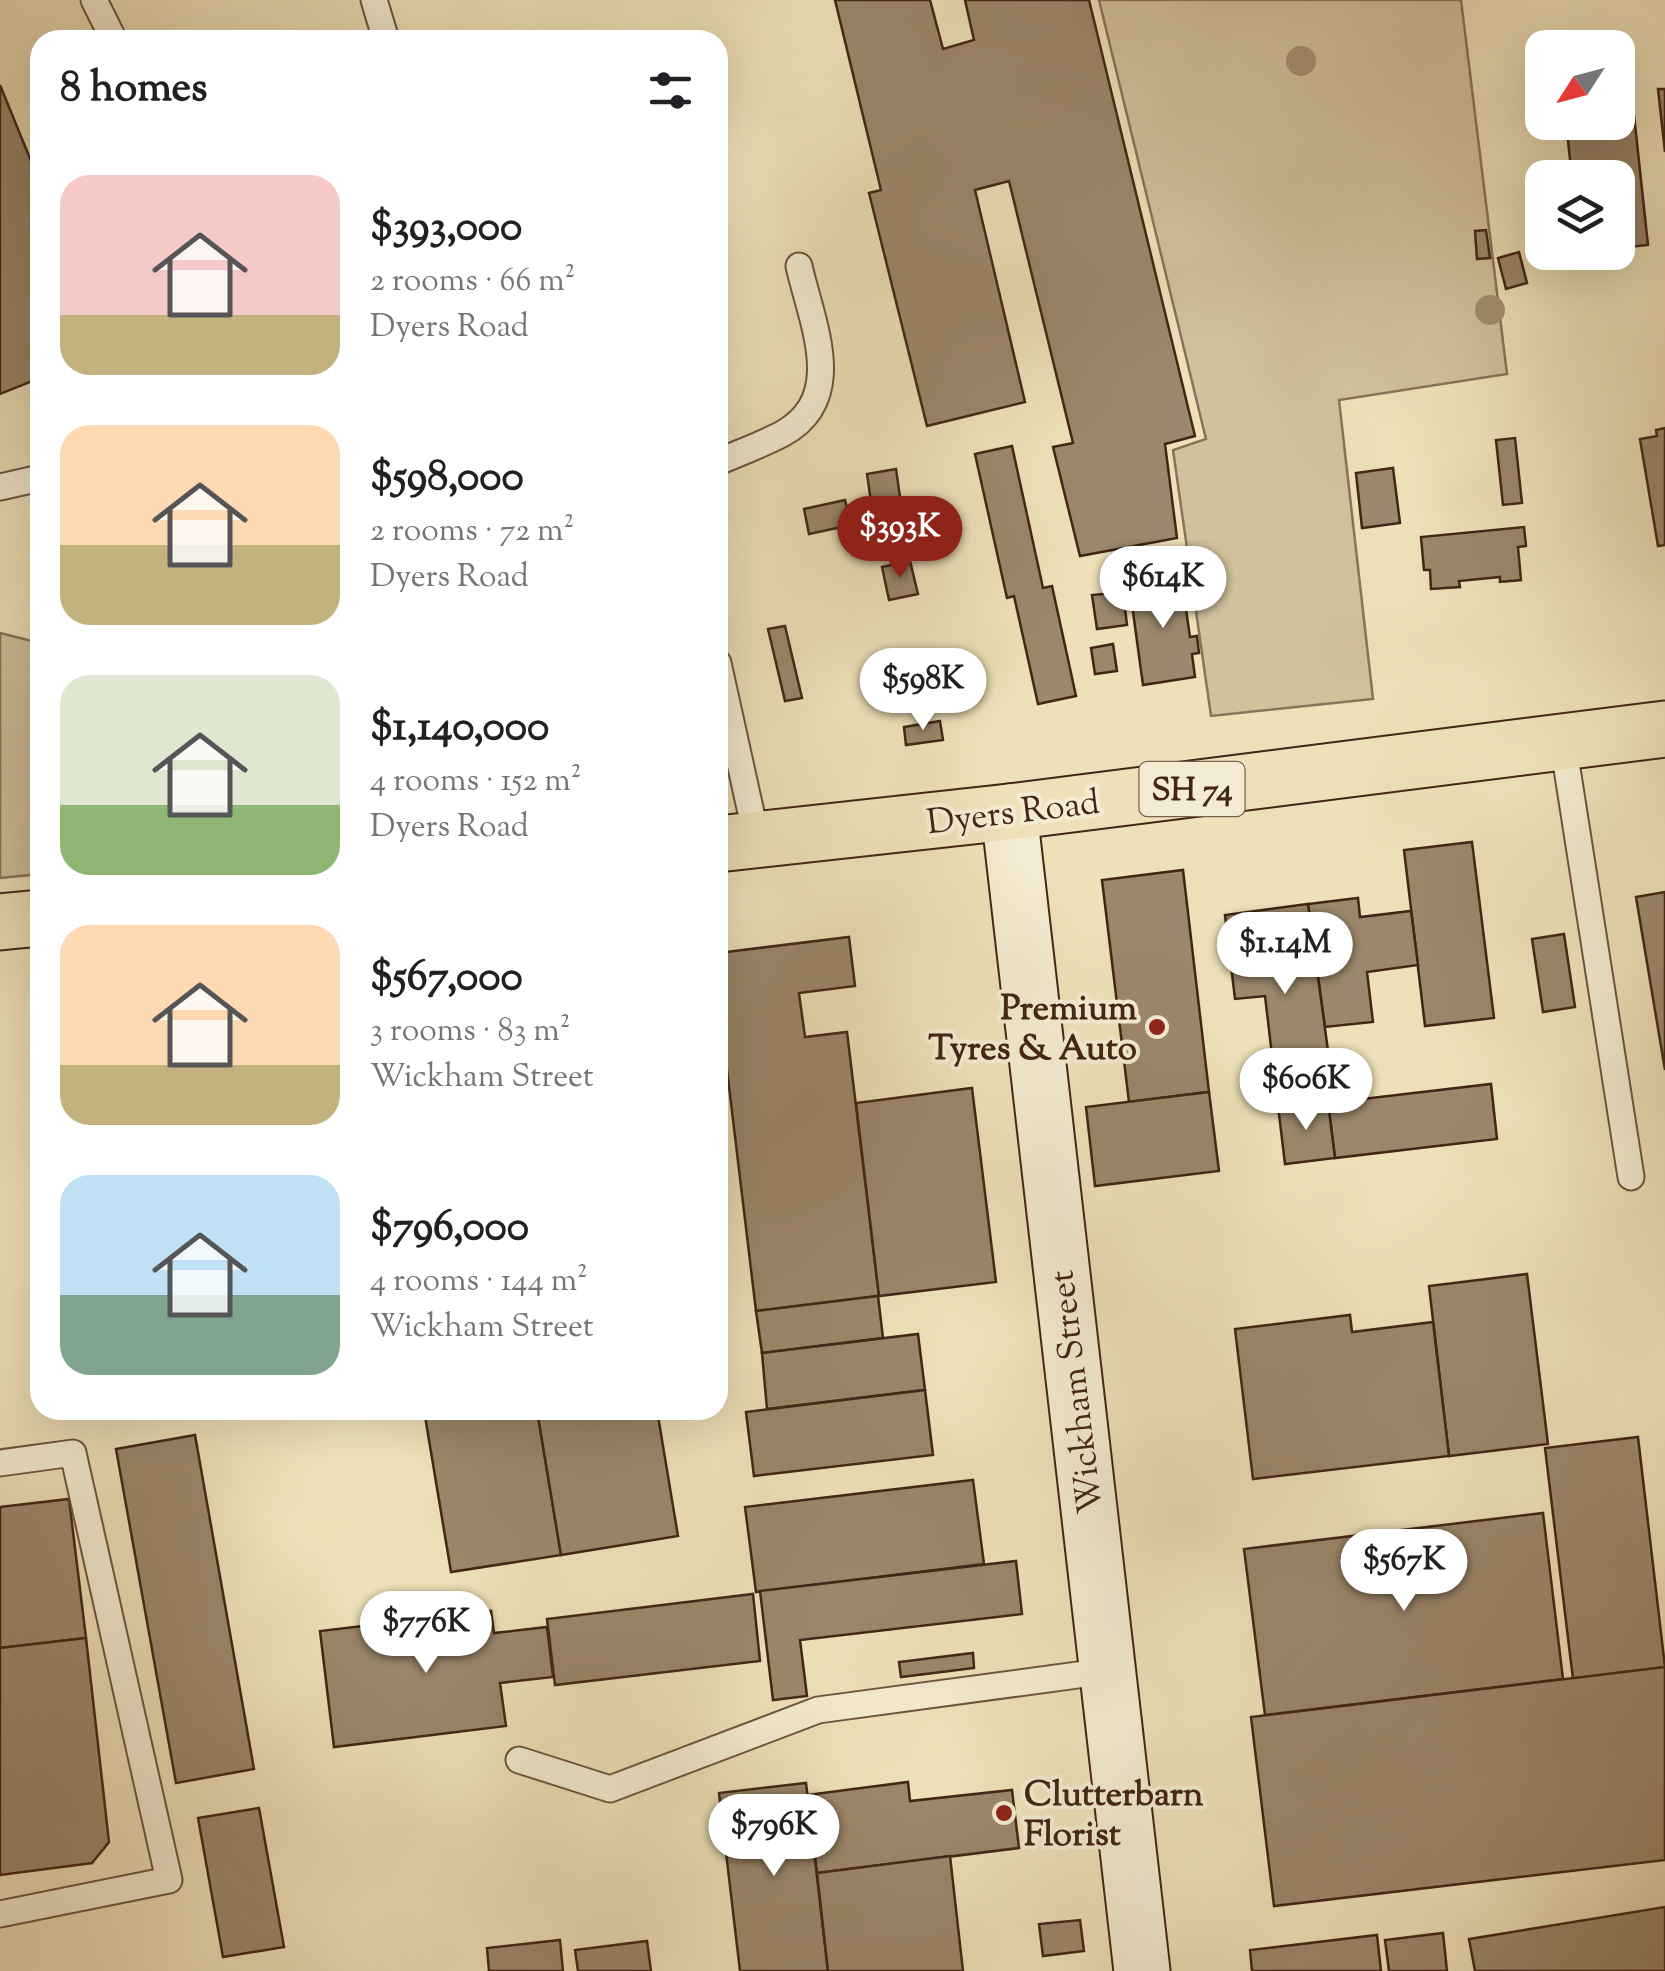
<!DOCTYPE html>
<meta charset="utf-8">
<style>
body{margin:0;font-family:"Sorts Mill Goudy",serif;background:#f6f6f6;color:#202124;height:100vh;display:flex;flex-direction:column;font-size:38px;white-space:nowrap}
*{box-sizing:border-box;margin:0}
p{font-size:32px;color:#757577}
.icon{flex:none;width:55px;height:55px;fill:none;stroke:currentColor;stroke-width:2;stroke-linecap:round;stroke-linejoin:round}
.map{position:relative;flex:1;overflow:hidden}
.panel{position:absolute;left:30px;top:30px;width:698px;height:1390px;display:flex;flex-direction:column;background:#fff;border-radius:30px;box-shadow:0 10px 40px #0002}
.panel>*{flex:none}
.needle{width:65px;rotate:234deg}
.controls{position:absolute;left:1525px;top:30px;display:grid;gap:20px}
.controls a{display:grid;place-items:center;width:110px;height:110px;border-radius:20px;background:#fff;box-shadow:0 10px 40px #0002;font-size:50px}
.price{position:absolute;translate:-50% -85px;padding:0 22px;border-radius:35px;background:#fff;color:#222;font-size:32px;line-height:65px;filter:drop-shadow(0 2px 5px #0008)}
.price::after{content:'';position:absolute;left:50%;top:60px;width:30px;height:22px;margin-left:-15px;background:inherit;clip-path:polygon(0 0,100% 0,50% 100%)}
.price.on{background:#8f2418;color:#fff}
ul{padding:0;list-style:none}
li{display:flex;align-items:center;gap:30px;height:250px;padding:0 30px}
li span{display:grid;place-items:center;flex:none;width:280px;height:200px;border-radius:30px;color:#555}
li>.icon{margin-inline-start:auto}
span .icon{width:120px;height:120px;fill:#fffc;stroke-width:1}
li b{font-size:42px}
h2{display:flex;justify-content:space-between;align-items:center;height:120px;padding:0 30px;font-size:42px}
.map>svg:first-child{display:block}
.green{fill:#d1c19d;stroke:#8a735a;stroke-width:2.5}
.building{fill:#9b876b;stroke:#422516;stroke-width:2.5}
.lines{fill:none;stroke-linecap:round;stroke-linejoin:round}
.lane-casing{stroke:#6d543f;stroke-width:29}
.secondary-casing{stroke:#422516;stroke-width:59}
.highway-casing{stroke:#422516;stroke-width:59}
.lane{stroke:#f4ecd2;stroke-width:25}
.secondary{stroke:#f4ecd2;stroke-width:55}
.highway{stroke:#eee1b9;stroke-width:55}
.tree{fill:#a38f72}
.poi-dot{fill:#8f2418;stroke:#f4ecd2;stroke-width:4}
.labels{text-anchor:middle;stroke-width:8;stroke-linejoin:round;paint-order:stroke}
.shield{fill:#f4ecd2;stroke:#77614e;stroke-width:2.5}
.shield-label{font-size:32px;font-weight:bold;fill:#422516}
.street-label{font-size:35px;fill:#422516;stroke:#f4ecd2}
.poi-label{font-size:35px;font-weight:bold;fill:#422516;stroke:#f4ecd2;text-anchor:end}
</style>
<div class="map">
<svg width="1665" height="1971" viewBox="0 0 1665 1971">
<rect width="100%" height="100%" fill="#eee1b9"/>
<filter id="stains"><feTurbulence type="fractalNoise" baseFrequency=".002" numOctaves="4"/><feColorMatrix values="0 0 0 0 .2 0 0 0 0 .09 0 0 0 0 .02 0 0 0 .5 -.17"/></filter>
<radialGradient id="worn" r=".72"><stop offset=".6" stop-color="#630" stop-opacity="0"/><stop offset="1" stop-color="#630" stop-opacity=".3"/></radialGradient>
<g class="green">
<polygon points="1099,0 1461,0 1507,374 1339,400 1373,699 1211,716 1173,450 1206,439"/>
<polygon points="0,633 40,643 40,874 0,878"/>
</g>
<g class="building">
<polygon points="835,0 930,0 943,49 974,40 965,0 1089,0 1195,436 1165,444 1177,538 1080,556 1053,447 1073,443 1009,181 975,190 1025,402 927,426 869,193 881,190"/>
<polygon points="0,85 40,183 40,378 0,394"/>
<polygon points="1658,89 1665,89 1665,152"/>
<polygon points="1634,115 1648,245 1618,248 1618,178 1572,178 1566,122 1618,122 1618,117"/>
<polygon points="1486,230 1490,258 1477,259 1475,231"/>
<polygon points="1519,252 1527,283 1506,289 1498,258"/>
<polygon points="1665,428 1665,545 1658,546 1640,439 1657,436 1656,430"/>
<polygon points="1515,438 1522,503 1503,505 1496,440"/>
<polygon points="1012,446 1043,588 1052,586 1076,696 1038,704 1014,596 1007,598 975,454"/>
<polygon points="1393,468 1400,523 1362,528 1356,473"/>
<polygon points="896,469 901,504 872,509 867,474"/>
<polygon points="845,500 851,525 809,534 804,509"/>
<polygon points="902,521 910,552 881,559 874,527"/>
<polygon points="1524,527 1526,546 1518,547 1521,580 1500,582 1500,577 1459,581 1460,587 1431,589 1430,570 1424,570 1421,537"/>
<polygon points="910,561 918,594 889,600 882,567"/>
<polygon points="1166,574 1167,585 1182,582 1190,637 1197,636 1199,653 1192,654 1195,677 1143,685 1130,590 1144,588 1143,577"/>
<polygon points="1123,592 1127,625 1097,629 1092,595"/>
<polygon points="785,626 802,698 785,701 768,629"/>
<polygon points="1113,644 1117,671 1095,674 1091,648"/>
<polygon points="940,721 943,740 906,745 904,727"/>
<polygon points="1472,842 1494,1018 1425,1026 1404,850"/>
<polygon points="1183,870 1209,1092 1129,1102 1102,880"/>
<polygon points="1665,892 1665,1070 1636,897"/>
<polygon points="1358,898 1360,917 1411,911 1418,965 1367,972 1373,1022 1325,1027 1308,904"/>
<polygon points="1308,904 1335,1102 1278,1106 1265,996 1235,999 1225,915"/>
<polygon points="1564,934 1575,1007 1543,1012 1532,939"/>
<polygon points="849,937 855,986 799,993 805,1037 847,1032 879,1296 756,1311 718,995 718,953"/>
<polygon points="1491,1084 1497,1139 1335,1158 1328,1103"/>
<polygon points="972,1088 996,1282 879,1296 856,1103"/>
<polygon points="1209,1092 1219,1171 1095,1186 1086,1107"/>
<polygon points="1328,1103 1335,1158 1285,1164 1278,1106"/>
<polygon points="1527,1274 1548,1444 1449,1456 1429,1286"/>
<polygon points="878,1296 883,1338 762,1353 756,1311"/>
<polygon points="1350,1315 1352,1332 1433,1322 1449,1456 1253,1479 1235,1329"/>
<polygon points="918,1334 925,1390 767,1409 762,1353"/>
<polygon points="925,1390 933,1455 754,1476 746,1412"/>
<polygon points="424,1410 537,1410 561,1555 451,1572"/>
<polygon points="537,1410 657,1410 678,1536 561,1555"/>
<polygon points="195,1435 254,1769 176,1783 116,1449"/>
<polygon points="1638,1437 1665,1667 1573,1679 1545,1448"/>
<polygon points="973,1480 984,1564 756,1592 745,1507"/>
<polygon points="69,1499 86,1638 0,1648 0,1507"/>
<polygon points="1543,1513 1563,1679 1265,1715 1244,1549"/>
<polygon points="1016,1561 1022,1614 800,1640 807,1696 773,1700 760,1591"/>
<polygon points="753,1594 760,1661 555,1685 547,1619"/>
<polygon points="491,1611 494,1633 547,1627 553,1677 500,1683 506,1726 334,1747 320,1631"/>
<polygon points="86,1638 109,1842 92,1863 0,1875 0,1648"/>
<polygon points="973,1653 974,1668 901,1677 899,1662"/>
<polygon points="1665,1667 1665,1860 1274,1906 1251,1717"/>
<polygon points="908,1782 910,1801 1012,1790 1019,1848 817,1873 807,1795"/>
<polygon points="806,1783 828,1971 740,1971 719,1793"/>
<polygon points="259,1808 284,1947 223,1957 198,1818"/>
<polygon points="950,1856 963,1971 828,1971 817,1873"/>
<polygon points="1665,1907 1665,1971 1475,1971 1469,1939"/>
<polygon points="1080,1920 1084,1951 1043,1956 1039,1924"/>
<polygon points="1443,1933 1447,1971 1389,1971 1385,1940"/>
<polygon points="1377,1935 1381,1971 1252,1971 1250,1950"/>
<polygon points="560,1940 563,1971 489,1971 487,1948"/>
<polygon points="647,1941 651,1971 578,1971 575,1950"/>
</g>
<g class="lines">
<defs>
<g id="lane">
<polyline points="94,0 114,40"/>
<polyline points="374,0 386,40"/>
<path d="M718,462c21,-9 43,-17 64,-28 66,-36 30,-110 17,-168"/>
<polyline points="0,487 40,478"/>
<polyline points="718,663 757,840"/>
<polyline points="1563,743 1631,1177"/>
<polyline points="0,1463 73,1453 169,1880 0,1914"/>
<polyline points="519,1760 610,1789 818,1710 1107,1671"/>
</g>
<polyline id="secondary" points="1009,812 1142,1971"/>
<g id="highway">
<polyline points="718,844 1009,812 1665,729"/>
<polyline points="0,922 40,918"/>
</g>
</defs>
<use href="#lane" class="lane-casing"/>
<use href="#secondary" class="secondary-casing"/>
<use href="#highway" class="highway-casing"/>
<use href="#lane" class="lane"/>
<use href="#secondary" class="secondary"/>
<use href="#highway" class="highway"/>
</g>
<g class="tree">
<circle cx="1301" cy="61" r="15"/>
<circle cx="1490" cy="310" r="15"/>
</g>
<g class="poi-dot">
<circle cx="1157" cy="1027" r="10"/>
<circle cx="1004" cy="1813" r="10"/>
</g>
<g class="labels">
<rect class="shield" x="1139.5" y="762" width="105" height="54" rx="8"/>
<g class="shield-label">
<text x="1192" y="800">SH 74</text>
</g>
<g class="street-label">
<text transform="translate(1013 811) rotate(-7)" y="12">Dyers Road</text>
<text transform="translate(1075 1392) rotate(-97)" y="12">Wickham Street</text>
</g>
<g class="poi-label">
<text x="1137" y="1019">Premium<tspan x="1137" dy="40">Tyres &amp; Auto</tspan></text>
<text x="1024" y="1805" text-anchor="start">Clutterbarn<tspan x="1024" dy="40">Florist</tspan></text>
</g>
</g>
<rect width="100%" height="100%" filter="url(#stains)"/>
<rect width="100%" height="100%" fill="url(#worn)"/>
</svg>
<div class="controls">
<a><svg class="needle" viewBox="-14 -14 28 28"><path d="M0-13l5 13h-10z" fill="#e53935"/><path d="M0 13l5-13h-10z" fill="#757577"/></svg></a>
<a><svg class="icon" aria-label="layers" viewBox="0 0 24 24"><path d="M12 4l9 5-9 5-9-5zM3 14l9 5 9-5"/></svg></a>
</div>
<b class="price on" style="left:900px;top:581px">$393K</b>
<b class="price" style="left:1163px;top:631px">$614K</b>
<b class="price" style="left:923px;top:733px">$598K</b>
<b class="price" style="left:1285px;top:997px">$1.14M</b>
<b class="price" style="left:1306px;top:1133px">$606K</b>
<b class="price" style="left:1404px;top:1614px">$567K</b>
<b class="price" style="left:426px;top:1676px">$776K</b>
<b class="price" style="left:774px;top:1879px">$796K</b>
<section class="panel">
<h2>8 homes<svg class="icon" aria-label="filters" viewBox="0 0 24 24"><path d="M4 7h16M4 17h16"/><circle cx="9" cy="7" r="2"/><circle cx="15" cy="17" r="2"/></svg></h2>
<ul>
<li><span style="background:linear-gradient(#f6c9c9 70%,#c2b280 0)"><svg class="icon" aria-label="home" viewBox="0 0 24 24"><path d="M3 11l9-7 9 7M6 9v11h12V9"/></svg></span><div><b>$393,000</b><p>2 rooms · 66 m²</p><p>Dyers Road</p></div></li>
<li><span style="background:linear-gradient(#ffd9b3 60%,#c2b280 0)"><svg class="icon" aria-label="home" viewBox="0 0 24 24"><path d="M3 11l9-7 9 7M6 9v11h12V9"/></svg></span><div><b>$598,000</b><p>2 rooms · 72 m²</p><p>Dyers Road</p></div></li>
<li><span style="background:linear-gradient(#dfe7d0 65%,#8fb573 0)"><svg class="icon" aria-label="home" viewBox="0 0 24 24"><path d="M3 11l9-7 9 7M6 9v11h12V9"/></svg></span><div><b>$1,140,000</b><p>4 rooms · 152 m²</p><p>Dyers Road</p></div></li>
<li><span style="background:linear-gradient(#ffd9b3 70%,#c2b280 0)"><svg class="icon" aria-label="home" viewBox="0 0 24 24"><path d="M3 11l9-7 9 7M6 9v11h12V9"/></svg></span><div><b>$567,000</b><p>3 rooms · 83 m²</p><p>Wickham Street</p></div></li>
<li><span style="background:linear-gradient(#bfe0f5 60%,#7fa58c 0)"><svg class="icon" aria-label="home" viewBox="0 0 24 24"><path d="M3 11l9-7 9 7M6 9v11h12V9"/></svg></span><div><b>$796,000</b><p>4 rooms · 144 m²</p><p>Wickham Street</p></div></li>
</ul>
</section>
</div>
